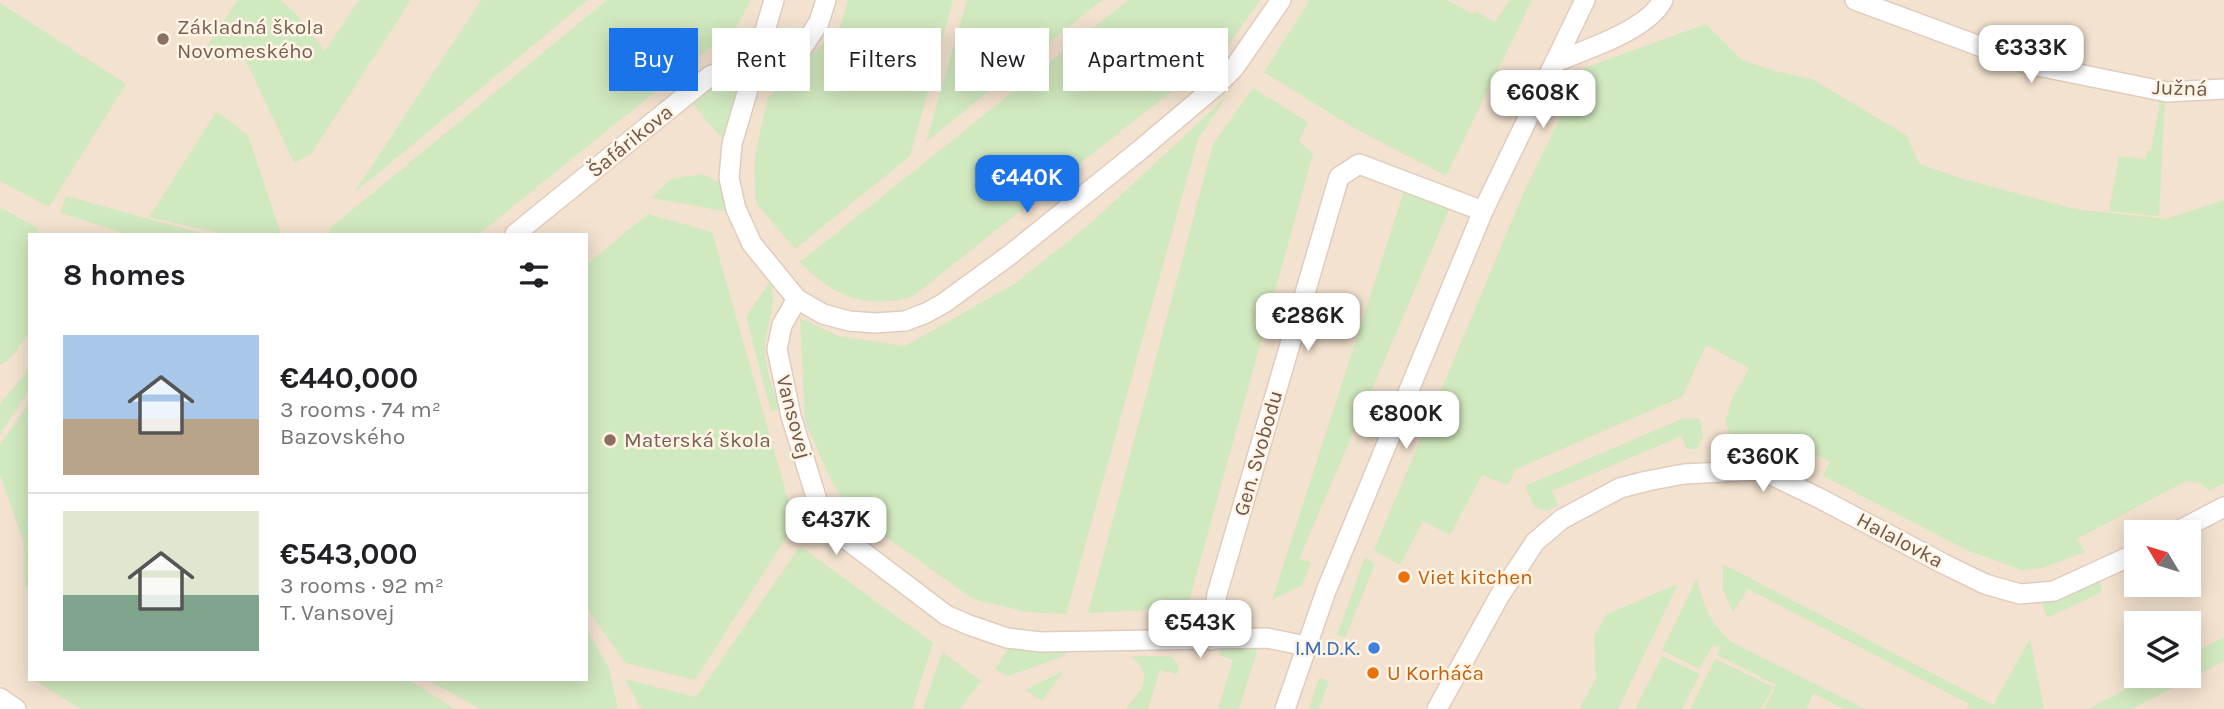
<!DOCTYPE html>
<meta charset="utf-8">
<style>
body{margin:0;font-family:Karla,sans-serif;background:#f2f2f2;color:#202124;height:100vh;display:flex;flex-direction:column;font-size:26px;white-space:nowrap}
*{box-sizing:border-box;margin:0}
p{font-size:23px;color:#757577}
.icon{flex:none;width:38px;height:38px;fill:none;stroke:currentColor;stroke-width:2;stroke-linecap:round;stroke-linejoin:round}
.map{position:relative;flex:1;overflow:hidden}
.drawer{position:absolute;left:28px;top:233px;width:560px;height:448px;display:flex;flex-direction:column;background:#fff;border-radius:0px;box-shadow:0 4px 18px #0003}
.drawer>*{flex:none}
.guide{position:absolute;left:609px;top:28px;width:665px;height:63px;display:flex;gap:14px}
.needle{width:46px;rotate:308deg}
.tools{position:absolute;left:2124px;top:520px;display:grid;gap:14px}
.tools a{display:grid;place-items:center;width:77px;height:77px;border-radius:0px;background:#fff;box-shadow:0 4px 18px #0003;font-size:35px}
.price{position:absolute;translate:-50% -60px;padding:0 16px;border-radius:14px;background:#fff;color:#222;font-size:23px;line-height:46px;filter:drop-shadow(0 2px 4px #0008)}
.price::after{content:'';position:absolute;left:50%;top:42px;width:21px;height:16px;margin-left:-10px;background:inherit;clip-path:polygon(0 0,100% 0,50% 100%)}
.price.on{background:#1a73e8;color:#fff}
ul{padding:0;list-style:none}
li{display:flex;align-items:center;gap:21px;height:175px;padding:0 35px}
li+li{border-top:2px solid #e0e0e0}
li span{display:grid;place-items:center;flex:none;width:196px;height:140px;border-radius:0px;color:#555}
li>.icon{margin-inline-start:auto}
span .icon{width:84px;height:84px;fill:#fffc;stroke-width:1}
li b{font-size:30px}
h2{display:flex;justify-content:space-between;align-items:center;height:84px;padding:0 35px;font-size:30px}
.tag{padding:0 24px;border-radius:0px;background:#fff;box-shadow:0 4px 18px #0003;font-size:24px;line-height:63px}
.tag.on{background:#1a73e8;color:#fff}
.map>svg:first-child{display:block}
.residential{fill:#f3e2cf;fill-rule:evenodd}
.green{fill:#d1e9bf}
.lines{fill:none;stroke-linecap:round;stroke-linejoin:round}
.minor-casing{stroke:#e0ccbc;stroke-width:22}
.minor{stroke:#fff;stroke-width:19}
.education-dot{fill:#8d6e63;stroke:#fff4e6;stroke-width:2.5}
.food-dot{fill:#e8710a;stroke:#fff4e6;stroke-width:2.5}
.shop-dot{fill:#3f7fe0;stroke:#fff4e6;stroke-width:2.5}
.labels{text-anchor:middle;stroke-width:5;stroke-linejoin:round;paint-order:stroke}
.education-label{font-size:21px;fill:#785e54;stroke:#fff4e6;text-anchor:start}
.street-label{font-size:21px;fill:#725648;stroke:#fff4e6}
.food-label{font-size:21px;fill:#c56008;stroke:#fff4e6;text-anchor:start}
.shop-label{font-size:21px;fill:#366cbe;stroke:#fff4e6;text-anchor:end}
</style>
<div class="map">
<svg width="2224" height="709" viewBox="0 0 2224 709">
<rect width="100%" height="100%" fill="#fcf0e0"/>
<path class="residential" d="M0,0h2224v709h-2224zM30,234h556v445h-556zM2137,532h52v52h-52zM2137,623h52v53h-52z"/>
<g class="green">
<polygon points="238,0 281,0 298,16 325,51 359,0 411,0 311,154 294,163 246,61 200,57"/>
<polygon points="481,0 588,0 354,193"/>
<polygon points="607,0 751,0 737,26 479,234 330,234 329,229"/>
<polygon points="848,0 953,0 910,156 795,249 756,203 754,165 758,141 768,97 787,81 841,25"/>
<polygon points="967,0 1102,0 926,142"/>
<path d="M1128,0h132l-33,47 -315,250c-47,12 -78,0 -112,-35z"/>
<polygon points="1310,0 1447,0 1472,14 1477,12 1495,22 1510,0 1532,0 1446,176 1354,128 1264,72"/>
<polygon points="0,3 126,84 49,207 0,181"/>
<polygon points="1706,24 1742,60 1775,71 1812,79 1906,135 1920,164 1963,179 2075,209 2166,219 2224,200 2224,483 2209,491 2201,483 2186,481 2077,539 2085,552 2042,568 2022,570 1969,551 1823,476 1830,462 1782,438 1770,458 1738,451 1725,422 1732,399 1749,368 1706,345 1682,397 1516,469 1508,485 1482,475 1450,535 1423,521 1400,565 1374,550 1524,192 1584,68"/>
<polygon points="729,81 741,95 727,142 709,124 694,104 716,82"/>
<polygon points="1253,88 1308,122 1299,141 1313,154 1189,601 1172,609 1088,613 1213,144"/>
<polygon points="1227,96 1198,139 1066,614 1027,612 973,599 852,513 831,480 805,422 800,318 838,336 905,346 1014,284 1091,223"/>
<polygon points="2160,100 2165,100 2159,216 2109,211 2119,156 2146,159 2147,151 2151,151"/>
<polygon points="217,111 248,135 281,234 224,234 149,217"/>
<polygon points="703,174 725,186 734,213 651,198 671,179"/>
<polygon points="1405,188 1451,205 1299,559 1311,562 1302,585 1272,600"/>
<polygon points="66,196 204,234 127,234 60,213"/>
<polygon points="0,207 37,228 38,234 30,234 30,331 10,359 0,365"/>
<polygon points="648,214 712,232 795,524 695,680 625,663 586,607 586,265"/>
<path d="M770,281c9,27 -6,44 -5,69 0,19 9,41 14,59l-8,2 -25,-94z"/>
<polygon points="30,368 30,389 0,434 0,404"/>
<polygon points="30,402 30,587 25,586 24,543 0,475 0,444"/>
<polygon points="1684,418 1700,419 1703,436 1697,449 1687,449 1682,436 1552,491 1558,505 1548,511 1535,508 1525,486"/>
<polygon points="800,546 933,643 912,709 641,709 625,679 696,697"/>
<polygon points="1365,557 1375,564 1345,638 1337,635"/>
<polygon points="1723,564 1993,705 2030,639 2044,709 1967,709 1969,704 1748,589 1733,612 1723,590"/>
<polygon points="2099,576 2102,592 2047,618 2042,602"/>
<path d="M1697,578c5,26 15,48 36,65l132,66h-21l-31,-16 -6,16h-43l12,-24 -59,-30 4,-9 -9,1 -13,22 -37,-19z"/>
<polygon points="1678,584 1618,709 1579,709 1596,679 1594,636 1607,614"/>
<polygon points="586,629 609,668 618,709 480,709 426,679 586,679"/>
<polygon points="2224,637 2224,661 2132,709 2088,709 2151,676 2189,676 2189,655"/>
<polygon points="1221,644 1258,648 1239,709 1218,709 1233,660 1219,655"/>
<polygon points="1009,648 1068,650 1064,656 1008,676 995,669"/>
<polygon points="942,652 981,681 960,709 923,709"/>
<path d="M1131,656h40c6,6 9,10 6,18l-17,-4 -12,39h-22c16,-21 29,-31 5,-53z"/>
<polygon points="1662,656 1700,674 1682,709 1635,709"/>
<polygon points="1715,659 1773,687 1761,709 1690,709"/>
<polygon points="1064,671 1042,701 1025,690"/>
<polygon points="1319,678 1329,681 1319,709 1309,709"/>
<polygon points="33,679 407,679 455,709 80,709"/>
</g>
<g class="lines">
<defs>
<g id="minor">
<polyline points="774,0 732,144 729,178 736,209 752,244 797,299 823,314 849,321 875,323 905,321 926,313 944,303 1011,254 1140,150 1217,85 1234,68 1281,0"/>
<polyline points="1855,0 2028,64 2167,92 2224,89"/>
<path d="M1555,62c30,-12 93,-32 108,-62"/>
<polyline points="515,234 710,76 736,65 776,65 799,53 819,22 826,0"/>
<polyline points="797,299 782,325 777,349 791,416 821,513 830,527 946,615 969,625 1007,638 1041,642 1267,638 1306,646"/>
<polyline points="2176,532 2224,507"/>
<polyline points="1211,640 1217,594 1339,177 1359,164 1483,211"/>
<polyline points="0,698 16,709"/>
<polyline points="1285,709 1326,591 1483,211 1585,0"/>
<polyline points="1437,709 1500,595 1535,542 1562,519 1620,488 1647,481 1684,474 1761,470 1819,498 1944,564 1985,584 2020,594 2054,591 2137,553"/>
</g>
</defs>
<use href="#minor" class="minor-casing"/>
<use href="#minor" class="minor"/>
</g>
<g class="education-dot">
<circle cx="163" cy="39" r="7"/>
<circle cx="610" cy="440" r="7"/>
</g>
<g class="food-dot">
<circle cx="1404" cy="577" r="7"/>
<circle cx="1373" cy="673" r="7"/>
</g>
<circle class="shop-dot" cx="1374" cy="648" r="7"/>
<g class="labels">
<g class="education-label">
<text x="177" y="34">Základná škola<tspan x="177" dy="24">Novomeského</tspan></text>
<text x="624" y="447">Materská škola</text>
</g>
<g class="street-label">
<text transform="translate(2180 88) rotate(2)" y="7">Južná</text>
<text transform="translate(630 141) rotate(-39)" y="7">Šafárikova</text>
<text transform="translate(794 417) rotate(75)" y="7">Vansovej</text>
<text transform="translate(1258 453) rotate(-74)" y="7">Gen. Svobodu</text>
<text transform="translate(1900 540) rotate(28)" y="7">Halalovka</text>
</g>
<g class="food-label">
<text x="1418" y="584">Viet kitchen</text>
<text x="1387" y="680">U Korháča</text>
</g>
<g class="shop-label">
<text x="1360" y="655">I.M.D.K.</text>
</g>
</g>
</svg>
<div class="tools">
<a><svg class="needle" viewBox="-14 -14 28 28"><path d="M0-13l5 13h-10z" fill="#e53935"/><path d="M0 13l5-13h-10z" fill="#757577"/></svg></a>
<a><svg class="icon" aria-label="layers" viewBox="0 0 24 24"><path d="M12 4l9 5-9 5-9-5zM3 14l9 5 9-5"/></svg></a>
</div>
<b class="price" style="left:2031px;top:85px">€333K</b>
<b class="price" style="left:1543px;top:130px">€608K</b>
<b class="price on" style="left:1027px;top:215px">€440K</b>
<b class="price" style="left:1308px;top:353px">€286K</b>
<b class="price" style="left:1406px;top:451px">€800K</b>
<b class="price" style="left:1763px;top:494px">€360K</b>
<b class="price" style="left:836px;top:557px">€437K</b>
<b class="price" style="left:1200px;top:660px">€543K</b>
<div class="guide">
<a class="tag on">Buy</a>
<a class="tag">Rent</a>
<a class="tag">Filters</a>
<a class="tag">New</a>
<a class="tag">Apartment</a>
</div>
<section class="drawer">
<h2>8 homes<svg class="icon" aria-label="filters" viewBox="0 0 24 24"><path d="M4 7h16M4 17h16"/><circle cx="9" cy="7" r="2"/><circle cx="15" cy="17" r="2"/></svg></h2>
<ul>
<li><span style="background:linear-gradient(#a9c7e8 60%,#b9a48a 0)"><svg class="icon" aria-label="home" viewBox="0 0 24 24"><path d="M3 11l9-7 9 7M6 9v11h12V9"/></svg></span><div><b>€440,000</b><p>3 rooms · 74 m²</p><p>Bazovského</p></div></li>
<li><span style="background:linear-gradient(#dfe7d0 60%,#7fa58c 0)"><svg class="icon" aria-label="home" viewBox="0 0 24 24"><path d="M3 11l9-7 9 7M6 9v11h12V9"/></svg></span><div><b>€543,000</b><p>3 rooms · 92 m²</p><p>T. Vansovej</p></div></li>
</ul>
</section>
</div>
